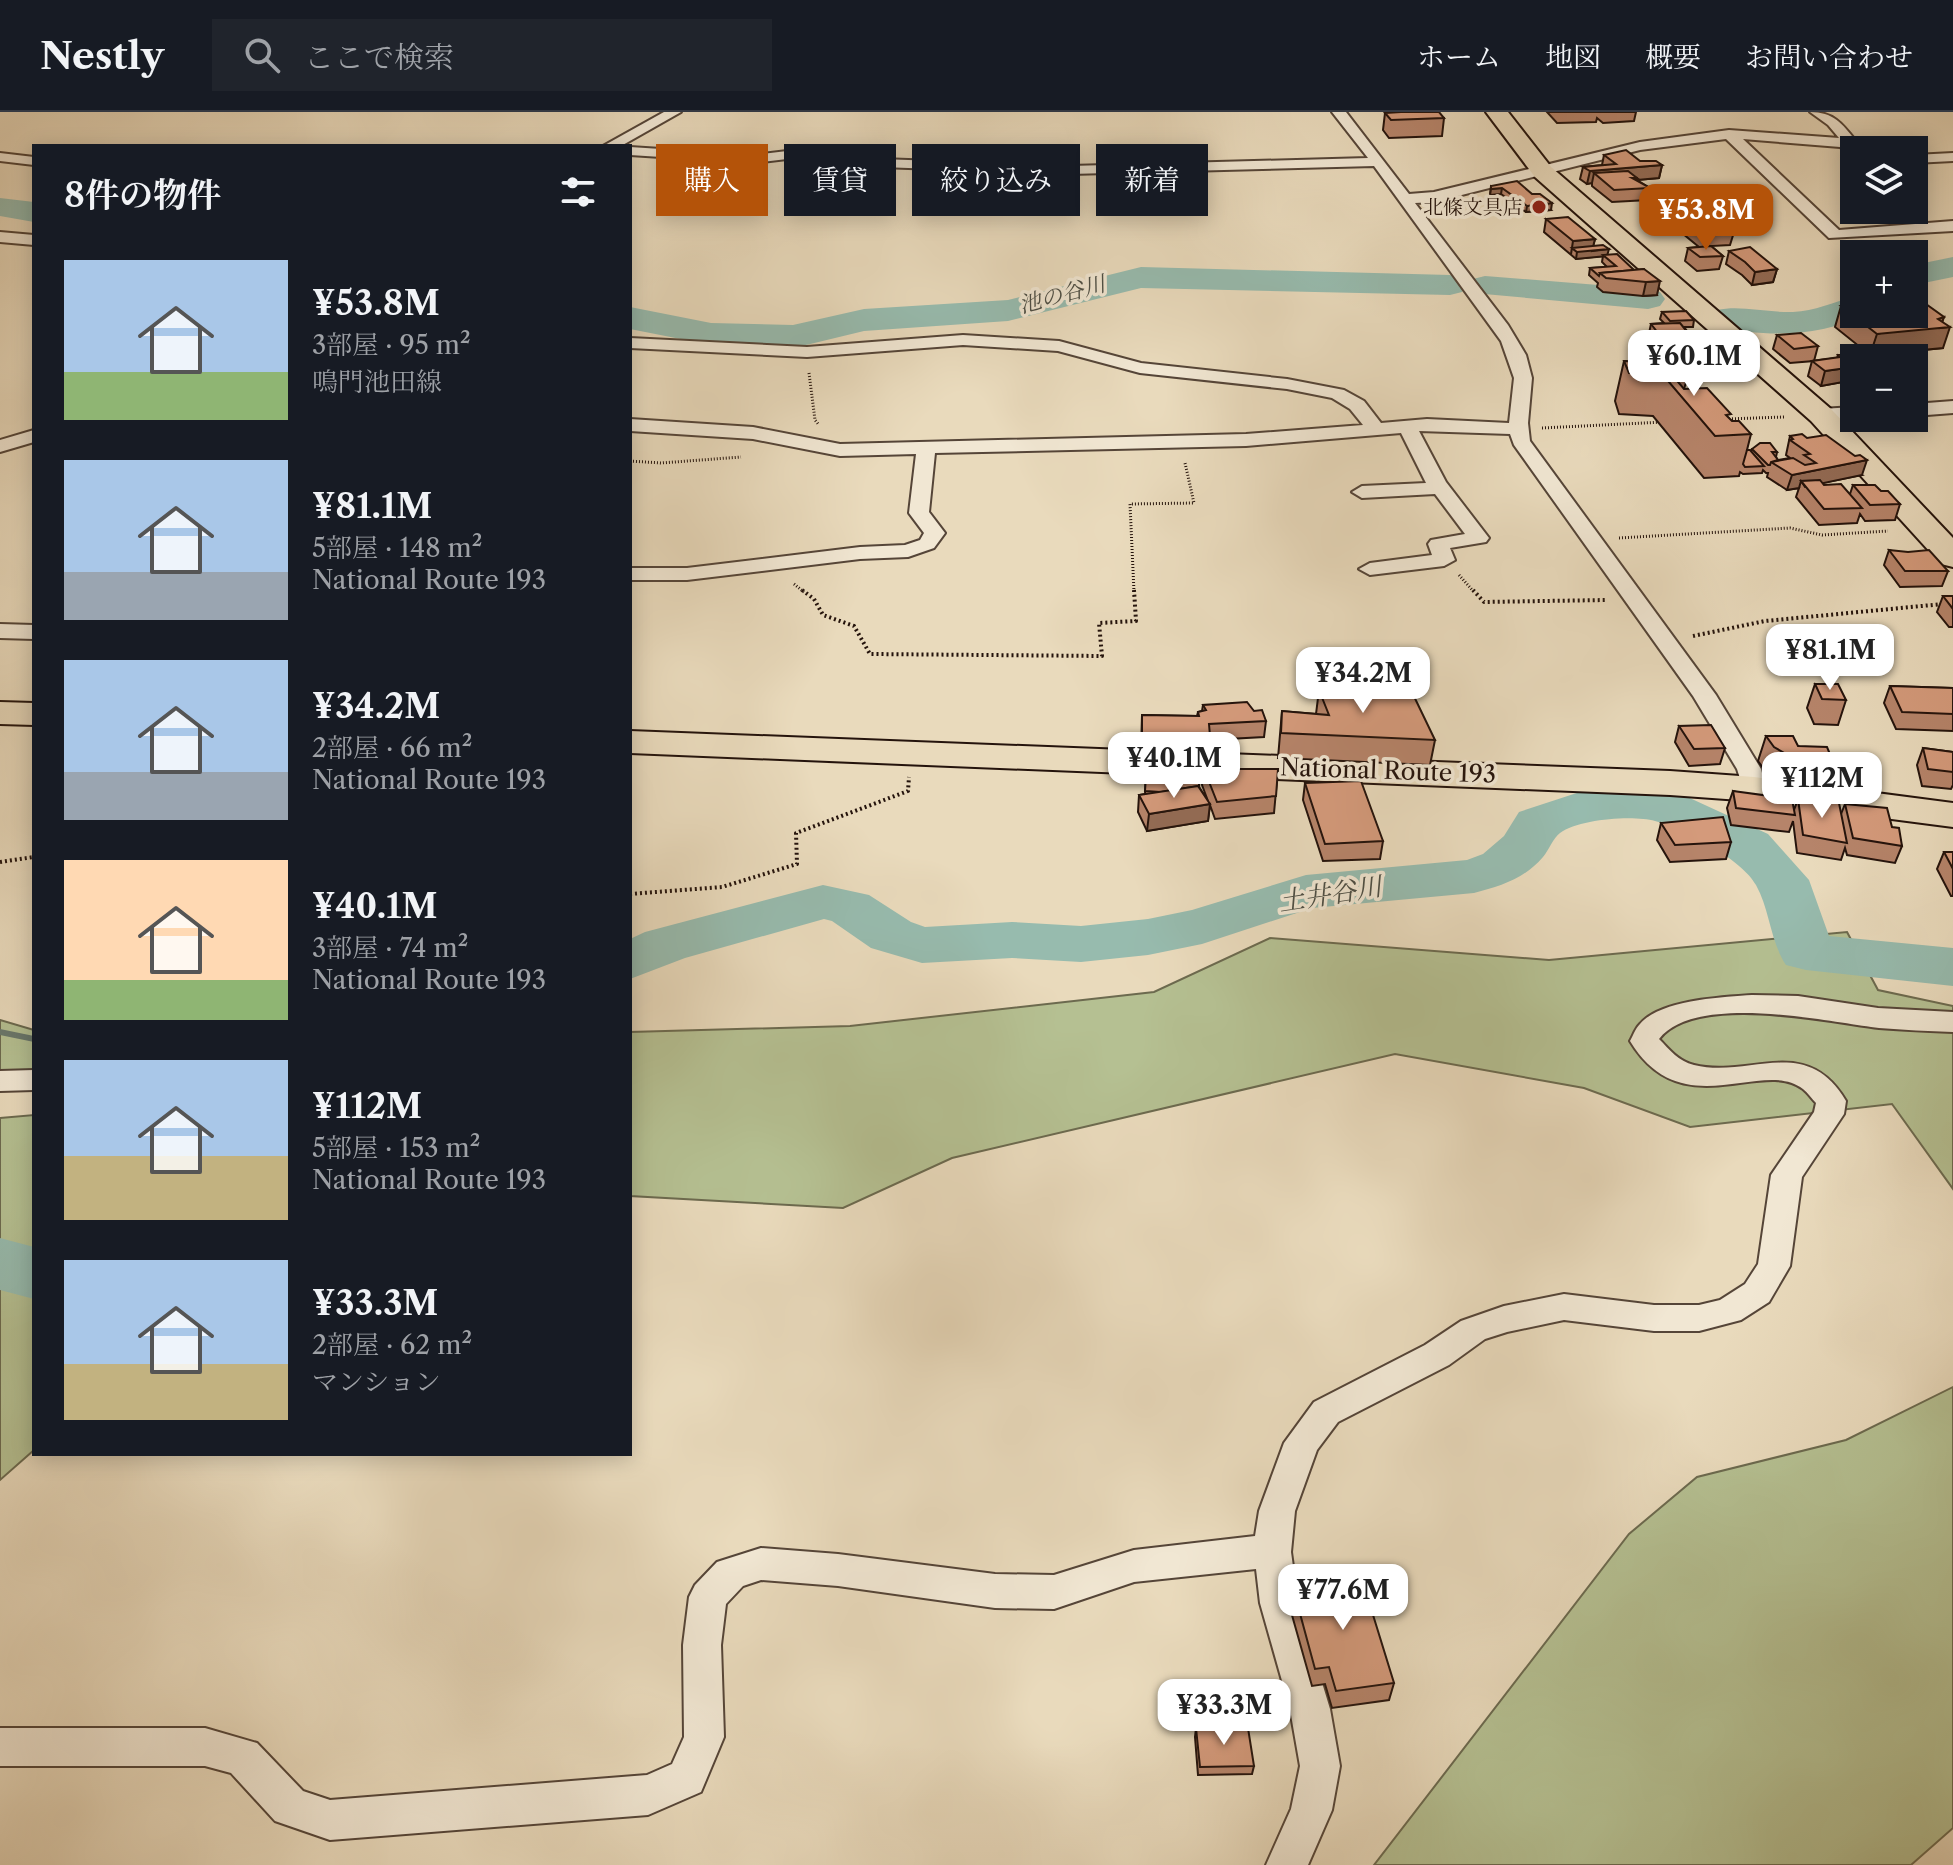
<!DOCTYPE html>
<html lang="ja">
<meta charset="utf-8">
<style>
body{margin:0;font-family:"Libre Caslon Text","Noto Serif JP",serif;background:#20242c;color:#f1f3f6;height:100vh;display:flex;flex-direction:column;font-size:30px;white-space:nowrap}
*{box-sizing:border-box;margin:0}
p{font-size:26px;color:#9ea1a6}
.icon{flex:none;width:44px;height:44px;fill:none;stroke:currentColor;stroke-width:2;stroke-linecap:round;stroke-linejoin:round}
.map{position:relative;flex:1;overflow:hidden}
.drawer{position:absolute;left:32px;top:32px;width:600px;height:1312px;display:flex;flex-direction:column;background:#171b24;border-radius:0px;box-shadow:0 4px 20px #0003}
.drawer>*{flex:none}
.guide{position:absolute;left:656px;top:32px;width:760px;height:72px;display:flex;gap:16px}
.tools{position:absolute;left:1840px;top:24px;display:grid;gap:16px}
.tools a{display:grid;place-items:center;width:88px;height:88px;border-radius:0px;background:#171b24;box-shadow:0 4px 20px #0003;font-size:40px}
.price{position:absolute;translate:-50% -68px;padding:0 18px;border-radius:16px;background:#fff;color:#222;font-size:26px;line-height:52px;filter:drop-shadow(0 2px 4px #0008)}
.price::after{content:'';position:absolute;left:50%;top:48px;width:24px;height:18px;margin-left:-12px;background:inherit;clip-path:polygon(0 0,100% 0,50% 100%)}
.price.active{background:#b45309;color:#fff}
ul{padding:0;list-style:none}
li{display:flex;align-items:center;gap:24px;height:200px;padding:0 32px}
li span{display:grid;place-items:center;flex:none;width:224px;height:160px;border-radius:0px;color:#555}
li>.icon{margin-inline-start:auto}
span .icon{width:96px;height:96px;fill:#fffc;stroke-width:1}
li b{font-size:34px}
h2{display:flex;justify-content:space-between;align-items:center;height:96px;padding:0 32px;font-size:34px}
.tag{padding:0 28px;border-radius:0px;background:#171b24;box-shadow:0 4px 20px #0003;font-size:28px;line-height:72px}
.tag.active{background:#b45309;color:#fff}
header{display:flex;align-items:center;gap:48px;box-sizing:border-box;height:112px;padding:0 40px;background:#171b24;border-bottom:2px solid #363941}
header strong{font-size:38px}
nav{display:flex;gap:44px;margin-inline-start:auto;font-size:28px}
.search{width:560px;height:72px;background:#20242c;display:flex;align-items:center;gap:20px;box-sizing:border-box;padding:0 28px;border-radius:0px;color:#9ea1a6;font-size:30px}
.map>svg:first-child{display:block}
.green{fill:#b5c092;stroke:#6c6a4f;stroke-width:2}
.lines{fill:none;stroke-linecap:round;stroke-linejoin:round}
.stream{fill:#69786d;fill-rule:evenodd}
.river{fill:#97bbae;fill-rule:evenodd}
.street-casing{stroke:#554538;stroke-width:4}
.primary-casing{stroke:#24130c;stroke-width:4}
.highway-casing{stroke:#24130c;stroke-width:4}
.path-far1{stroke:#24130c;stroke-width:3;stroke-dasharray:1 2;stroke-linecap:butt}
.path{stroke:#24130c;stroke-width:4;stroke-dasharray:2 3;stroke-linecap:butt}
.street{fill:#f1e7d3;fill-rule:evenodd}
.primary{fill:#e9dabc;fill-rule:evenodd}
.highway{fill:#e9dabc;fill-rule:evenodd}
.wall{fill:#b6846a;stroke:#24130c;stroke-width:2}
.shaded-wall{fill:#946c56;stroke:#24130c;stroke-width:2}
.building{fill:#d49a7b;stroke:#24130c;stroke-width:2}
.poi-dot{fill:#8f2418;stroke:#f1e7d3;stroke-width:3}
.labels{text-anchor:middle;stroke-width:7;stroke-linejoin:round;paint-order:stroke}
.far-poi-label{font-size:20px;fill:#24130c;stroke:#f1e7d3;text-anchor:end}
.far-water-label{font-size:22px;font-style:italic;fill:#4c4e45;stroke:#f1e7d3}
.street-label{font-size:24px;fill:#24130c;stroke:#f1e7d3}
.water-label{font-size:26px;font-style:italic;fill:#4c4e45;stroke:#f1e7d3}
</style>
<header>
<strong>Nestly</strong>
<div class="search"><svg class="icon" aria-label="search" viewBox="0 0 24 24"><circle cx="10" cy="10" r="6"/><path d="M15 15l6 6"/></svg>ここで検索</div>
<nav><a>ホーム</a><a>地図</a><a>概要</a><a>お問い合わせ</a></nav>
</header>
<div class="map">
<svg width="1953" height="1753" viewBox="0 0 1953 1753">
<rect width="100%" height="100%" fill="#e9dabc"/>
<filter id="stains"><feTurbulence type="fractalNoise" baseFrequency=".0025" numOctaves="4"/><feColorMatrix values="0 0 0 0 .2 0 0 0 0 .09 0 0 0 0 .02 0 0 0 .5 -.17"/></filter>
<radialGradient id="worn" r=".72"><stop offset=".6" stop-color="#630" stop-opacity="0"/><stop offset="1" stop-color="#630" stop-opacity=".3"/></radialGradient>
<g class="green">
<polygon points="1847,820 1878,878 1953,894 1953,1077 1892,992 1690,1015 1584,976 1395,942 952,1046 843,1096 630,1084 630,920 850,914 1154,880 1270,826 1549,848"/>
<polygon points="0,908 34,918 34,962 0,968"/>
<polygon points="34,1003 34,1338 0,1368 0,1006"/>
<polygon points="1953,1275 1953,1716 1911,1753 1374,1753 1629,1422 1697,1365 1846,1328"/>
</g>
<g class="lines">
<polygon class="stream" points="0,917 34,924 34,930 0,923"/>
<g class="river">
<polygon points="0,86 34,90 34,110 0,104"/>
<polygon points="1953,145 1953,165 1914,173 1914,153"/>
<polygon points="1141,155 1450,163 1462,166 1467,173 1462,180 1450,183 1141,176 1008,209 864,219 802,234 772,236 711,233 630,217 630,195 711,211 793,213 864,197 1008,188"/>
<polygon points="1485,164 1648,177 1660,180 1665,187 1660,194 1648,197 1473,181 1468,174 1473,167"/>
<path d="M1854,185v17h12c-46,23 -99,24 -149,12l-5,-8 5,-8c24,-5 51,3 76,2 22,-1 40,-10 61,-15z"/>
<path d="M1589,677h74l18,5 87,40 41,46 20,56 124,12v38l-147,-16 -20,-5c-16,-24 -16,-55 -30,-80 -13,-25 -73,-57 -101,-64 -22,-6 -76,-2 -95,12 -7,5 -11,17 -17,24 -19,22 -42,29 -69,36l-162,15 -110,36 -54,11 -67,7 -69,-4 -90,5 -51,-15 -39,-27 -8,-2 -139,39 -55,21v-40l15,-7 178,-47 46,10 42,27 14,5 87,-5 69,4 67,-7 44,-9 114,-35 161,-15 16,-6 21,-18 15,-24z"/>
<polygon points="0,1126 34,1135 34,1187 0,1178"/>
</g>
<defs>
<g id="street">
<polygon points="664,0 681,0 621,34 603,34"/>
<path d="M1332,0h14l63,82 25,-2 206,-50 89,-12 110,8 -11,-13 -18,-13c23,0 32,11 46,29l-2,3 6,6h-6v5l-14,-8 -97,-8 96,91 114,-9v10l-124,7 -103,-99 -86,11 -206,52 -19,1 93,122 18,30 6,23 -4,45 2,18 186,254 45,74 5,20 -3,5h-18l-8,-25 -44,-73 -179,-251 -4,-11 -91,-3 27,51 43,56 -3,4 -36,6 5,12 -11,6 -74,9 -11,-6 11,-6 62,-8 -4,-11 3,-4 34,-6 -30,-40 -73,4 -10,-6 10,-6 64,-3 -25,-50 -155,13 -311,7 -6,59 16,21 -11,15 -26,9 -48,2 -173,21h-57v-12h57l173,-21 45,-2 15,-5 4,-7 -15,-20 7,-59 -76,2 -87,-17 -123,-8v-12l123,8 87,17 406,-10 117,-9 -13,-16 -18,-11 -45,-9 -147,-16 -82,-22 -95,-6 -156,12 -177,-9v-10l177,9 156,-12 96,6 82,22 146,16 57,11 20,11 17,22 46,-4 82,4 5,-45 -13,-37 -127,-175 -304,8 -189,-7 -69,-11 -58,7 -124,-8v-8l124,8 58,-7 69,11 189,7 298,-8z"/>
<polygon points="0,41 34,45 34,53 0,49"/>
<polygon points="1953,41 1953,49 1914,51 1914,43"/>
<polygon points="0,120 34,123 34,133 0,130"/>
<polygon points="1953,289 1953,301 1914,304 1914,292"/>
<polygon points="1854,295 1854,307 1821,309 1812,303 1821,297"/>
<polygon points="34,318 34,330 0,340 0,328"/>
<polygon points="0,512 34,513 34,527 0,526"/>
<path d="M1752,883l46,1 80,12 75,4v20c-25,-1 -49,-2 -74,-4 -50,-6 -184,-36 -220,11 11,11 19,22 35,26 56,14 112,-32 152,36l-2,13 -42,63 -12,89 -21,36 -28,18 -42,11h-45l-90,-11 -57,12 -22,7 -36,26 -111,57 -21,28 -22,61 -4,41 7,51 32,106 10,57 -8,44 -24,55h-42l25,-56 9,-43 -10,-57 -30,-106 -4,-34 -122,13 -80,27 -59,-1 -157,-22 -77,-6 -18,6 -17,18 -5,41 3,92 -23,55 -53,23 -318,25 -55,-19 -44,-48 -26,-7h-205v-38h205l52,15 46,48 27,9 317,-25 25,-11 12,-27 -1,-92 6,-48 6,-12 22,-23 44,-14 77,6 157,20 59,1 80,-25 121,-14 4,-25 25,-68 30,-41 111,-57 36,-24 43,-15 60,-12 90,11h45l21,-5 25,-16 13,-20 13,-89 43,-63 2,-9c-4,-4 -8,-10 -13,-14 -41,-32 -121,38 -173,-48 3,-5 5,-12 10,-17 20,-24 82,-27 112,-29z"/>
<polygon points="34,958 34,978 0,979 0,959"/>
</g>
<polygon id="primary" points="1486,0 1508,0 1551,55 1831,297 1953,426 1953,455 1941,452 1811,309 1535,65"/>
<g id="highway">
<polygon points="0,590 34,591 34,613 0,612"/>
<polygon points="630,619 1670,659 1754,665 1953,691 1953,715 1754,689 1670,683 630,641"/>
</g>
</defs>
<use href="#street" class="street-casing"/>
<use href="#primary" class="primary-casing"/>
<use href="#highway" class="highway-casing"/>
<g class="path-far1">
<polyline points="809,261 815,308 819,313"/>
<polyline points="1726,307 1784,305"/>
<polyline points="1542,316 1664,310"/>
<polyline points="630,349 661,351 741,345"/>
<polyline points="1619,426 1790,416 1822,423 1888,419"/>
<polyline points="1459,463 1474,480"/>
<polyline points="794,472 804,480"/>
<polyline points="1134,480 1130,392 1194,391 1185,351"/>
</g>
<g class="path">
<polyline points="802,478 814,487 823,503 854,514 870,542 1102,544 1099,511 1136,509 1134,478"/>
<polyline points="1473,478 1484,490 1606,488"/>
<polyline points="1693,524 1765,509 1953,491"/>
<polyline points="0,750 34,745"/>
<polyline points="630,782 722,775 797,752 796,721 908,679 909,665"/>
</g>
<use href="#street" class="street"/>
<use href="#primary" class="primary"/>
<use href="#highway" class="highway"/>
</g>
<g class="wall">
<polygon points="1547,0 1636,0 1634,9 1603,11 1597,6 1596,10 1557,11"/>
<polygon points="1385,1 1444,6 1442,24 1389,26 1383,18"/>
<polygon points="1604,43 1662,53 1659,66 1637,68 1650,76 1648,88 1612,90 1592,74 1592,71 1587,72 1580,67 1583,55 1602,53"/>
<polygon points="1491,74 1532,82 1551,98 1526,100 1501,82 1490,83"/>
<polygon points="791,76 818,78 815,87 797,86 797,83 792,83"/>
<polygon points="1651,86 1734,120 1730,133 1711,134 1723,144 1719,157 1697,159 1685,149 1688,136 1699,135 1666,108 1659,108 1648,99"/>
<polygon points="1546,107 1595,127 1593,134 1634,158 1644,157 1657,183 1643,184 1603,180 1597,175 1598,171 1589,163 1590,156 1607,155 1602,150 1603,144 1576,147 1544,120"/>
<polygon points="1729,139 1777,157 1773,170 1752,173 1742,163 1726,152"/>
<polygon points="1841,194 1944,205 1942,210 1943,236 1870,243 1835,215"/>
<polygon points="1662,200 1694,208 1693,215 1684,215 1706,243 1703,257 1684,258 1688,264 1684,277 1751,322 1747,338 1751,339 1752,337 1777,340 1776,345 1778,348 1790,346 1786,343 1790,324 1862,363 1822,371 1824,373 1850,382 1853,373 1881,379 1900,392 1895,408 1865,409 1860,402 1857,411 1819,413 1796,385 1799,376 1787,378 1767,365 1768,361 1766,361 1763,358 1762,361 1743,362 1740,360 1739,364 1704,366 1653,304 1619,302 1615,289 1624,249 1667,251 1648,226 1651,212 1664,211 1660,207"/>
<polygon points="1777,223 1818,234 1814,249 1790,251 1773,237"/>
<polygon points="1838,243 1854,246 1854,268 1821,274 1808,264 1812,249 1837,246"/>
<polygon points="1889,438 1948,459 1942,474 1900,475 1884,453"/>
<polygon points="1943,484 1953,484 1953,515 1949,515 1937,500"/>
<polygon points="1815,572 1846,588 1838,613 1814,612 1807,596"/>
<polygon points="1890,574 1953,576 1953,619 1896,617 1884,591"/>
<polygon points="1319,578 1435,628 1430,653 1278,646 1282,599 1316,602"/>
<polygon points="1203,593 1254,599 1266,609 1264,625 1210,628 1209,640 1141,640 1142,603 1197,604 1198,600 1202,599"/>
<polygon points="1679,614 1725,636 1720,652 1689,654 1675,630"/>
<polygon points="1766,624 1798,634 1834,652 1825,677 1817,678 1785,671 1766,660 1758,649"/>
<polygon points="1923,636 1953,640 1953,673 1951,677 1922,674 1917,653"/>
<polygon points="1204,657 1278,657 1274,701 1215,707 1210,693 1208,709 1147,719 1138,700 1139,683 1145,682 1146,663 1199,675 1208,689 1202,673"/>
<polygon points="1305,671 1383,729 1380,747 1323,749 1303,688"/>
<polygon points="1733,679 1794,698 1798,687 1841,702 1845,692 1892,715 1902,734 1895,751 1847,743 1845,736 1841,748 1797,741 1793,709 1789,720 1731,713 1727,696"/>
<polygon points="1661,711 1731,730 1726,747 1670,750 1657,728"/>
<polygon points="1944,740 1953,740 1953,784 1951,784 1937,757"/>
<polygon points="1292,1472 1394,1571 1389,1588 1332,1596 1325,1572 1312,1574 1288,1489"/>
<polygon points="1196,1616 1254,1654 1252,1662 1198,1663 1195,1625"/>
</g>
<g class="shaded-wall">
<polygon points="1662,53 1659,66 1637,68 1637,66 1594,61 1592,71 1587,72 1590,59"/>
<polygon points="1502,76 1501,82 1490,83 1491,77"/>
<polygon points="1552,91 1551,98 1526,100 1527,94"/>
<polygon points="1595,127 1592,139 1609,137 1607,144 1576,147 1577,140 1572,136 1571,142 1573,129"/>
<polygon points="1777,157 1773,170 1752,173 1755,160"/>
<polygon points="1660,169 1657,183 1643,184 1646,170"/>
<polygon points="1944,205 1940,216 1950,215 1943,236 1870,243 1877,222"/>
<polygon points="1854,255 1854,268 1821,274 1825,259"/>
<polygon points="1867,348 1862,363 1805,375 1801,369 1799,376 1787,378 1792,363"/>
<polygon points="1834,652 1825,677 1817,678 1826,653"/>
<polygon points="1210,692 1208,709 1147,719 1149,702"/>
</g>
<g class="building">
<polygon points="1401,0 1439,0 1444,6 1391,8 1385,1"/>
<polygon points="1626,38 1640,49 1656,49 1662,53 1590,59 1583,55 1616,52 1604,43"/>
<polygon points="1628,59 1637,66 1632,66 1650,76 1614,78 1594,61"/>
<polygon points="1517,69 1532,82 1540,82 1552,91 1527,94 1502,76 1491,77 1491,74"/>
<polygon points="793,71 818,72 815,80 797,80 798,76 791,76"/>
<polygon points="1688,84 1734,120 1702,122 1669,95 1661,95 1651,86"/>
<polygon points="1568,105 1595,127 1573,129 1546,107"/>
<polygon points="1603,133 1609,137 1577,140 1572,136"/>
<polygon points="1711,134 1723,144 1700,145 1688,136"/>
<polygon points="1750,135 1777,157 1755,160 1745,150 1729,139"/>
<polygon points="1617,142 1634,158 1600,161 1599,164 1590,156 1616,154 1603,143"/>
<polygon points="1644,157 1660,169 1646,170 1606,166 1600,161"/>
<polygon points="1919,187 1944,205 1938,207 1950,215 1877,222 1841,194 1854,193 1854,202 1914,202 1914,188"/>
<polygon points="1686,199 1694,208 1670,209 1662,200"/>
<polygon points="1680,211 1706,243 1676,244 1651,212"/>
<polygon points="1801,221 1818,234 1794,237 1777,223"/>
<polygon points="1852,242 1858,246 1854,246 1854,255 1825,259 1812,249 1840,245 1838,243"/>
<polygon points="1624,249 1681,252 1688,264 1673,264 1684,277 1707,276 1731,302 1726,303 1732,309 1739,309 1751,322 1715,324 1663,263 1629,261"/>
<polygon points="1802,322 1807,326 1826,323 1855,344 1860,343 1867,348 1792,363 1771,350 1793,346 1805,353 1816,351 1804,343 1810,342 1790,328 1793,327 1790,324"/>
<polygon points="1760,331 1770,331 1777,340 1772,340 1778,348 1771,350 1770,353 1768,353 1752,337"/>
<polygon points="1747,338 1750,338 1764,354 1745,355 1743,352"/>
<polygon points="1820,368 1824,373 1841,372 1862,396 1824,397 1801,369"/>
<polygon points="1853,373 1875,373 1881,379 1888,379 1900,392 1870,393"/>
<polygon points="1889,438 1908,440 1929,438 1948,459 1905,459"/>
<polygon points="1943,484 1953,484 1953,497"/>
<polygon points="1815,572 1838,572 1846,588 1822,587"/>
<polygon points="1409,574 1435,628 1281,621 1282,599 1329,603 1319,578"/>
<polygon points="1890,574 1953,576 1953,602 1902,600"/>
<polygon points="1247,590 1254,599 1262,598 1266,609 1209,612 1210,624 1142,624 1142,603 1199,604 1198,600 1206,598 1203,593"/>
<polygon points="1711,613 1725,636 1694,637 1679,614"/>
<polygon points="1766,624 1793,624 1798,634 1827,635 1834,652 1826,653 1793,646 1774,635"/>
<polygon points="1923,636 1953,640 1953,660 1928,657"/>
<polygon points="1204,657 1278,657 1276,684 1217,690"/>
<polygon points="1146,663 1199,666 1199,675 1198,674 1161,680 1145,679"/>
<polygon points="1361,669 1383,729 1325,732 1305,671"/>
<polygon points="1198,674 1210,692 1149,702 1139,683"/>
<polygon points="1733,679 1792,687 1795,703 1736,696"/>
<polygon points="1798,687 1839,691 1847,731 1803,723"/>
<polygon points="1845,692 1887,696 1892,715 1899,716 1902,734 1853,726"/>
<polygon points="1723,705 1731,730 1675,733 1661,711"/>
<polygon points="1944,740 1953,740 1953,757"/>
<polygon points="1361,1464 1394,1571 1336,1579 1329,1555 1315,1557 1292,1472"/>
<polygon points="1196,1616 1248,1616 1254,1654 1200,1655"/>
</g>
<circle class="poi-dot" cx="1539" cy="95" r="8"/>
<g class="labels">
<g class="far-poi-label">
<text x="1523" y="102">北條文具店</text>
</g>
<g class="far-water-label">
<text transform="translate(1062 182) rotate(-15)" y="8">池の谷川</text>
</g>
<g class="street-label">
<text transform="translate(1388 659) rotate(2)" y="8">National Route 193</text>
</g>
<g class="water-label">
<text transform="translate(1330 782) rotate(-9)" y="9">土井谷川</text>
</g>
</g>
<rect width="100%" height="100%" filter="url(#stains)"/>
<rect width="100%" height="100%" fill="url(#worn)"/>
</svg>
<div class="tools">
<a><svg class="icon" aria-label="layers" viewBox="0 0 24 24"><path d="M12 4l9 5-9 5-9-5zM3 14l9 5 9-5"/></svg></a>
<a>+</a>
<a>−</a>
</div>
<b class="price active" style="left:1706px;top:140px">¥53.8M</b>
<b class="price" style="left:1694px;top:286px">¥60.1M</b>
<b class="price" style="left:1830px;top:580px">¥81.1M</b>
<b class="price" style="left:1363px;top:603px">¥34.2M</b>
<b class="price" style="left:1174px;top:688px">¥40.1M</b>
<b class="price" style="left:1822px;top:708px">¥112M</b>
<b class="price" style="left:1343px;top:1520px">¥77.6M</b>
<b class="price" style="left:1224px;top:1635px">¥33.3M</b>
<div class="guide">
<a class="tag active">購入</a>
<a class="tag">賃貸</a>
<a class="tag">絞り込み</a>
<a class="tag">新着</a>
</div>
<section class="drawer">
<h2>8件の物件<svg class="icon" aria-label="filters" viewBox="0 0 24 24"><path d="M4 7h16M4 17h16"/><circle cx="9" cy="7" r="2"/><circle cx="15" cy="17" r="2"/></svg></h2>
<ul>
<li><span style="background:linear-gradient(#a9c7e8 70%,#8fb573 0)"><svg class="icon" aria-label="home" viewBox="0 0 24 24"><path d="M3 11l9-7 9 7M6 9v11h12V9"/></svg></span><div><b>¥53.8M</b><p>3部屋 · 95 m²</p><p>鳴門池田線</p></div></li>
<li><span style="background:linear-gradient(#a9c7e8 70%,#9aa5b1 0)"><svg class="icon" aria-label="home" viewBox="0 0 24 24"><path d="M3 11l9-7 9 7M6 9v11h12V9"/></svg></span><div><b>¥81.1M</b><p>5部屋 · 148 m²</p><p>National Route 193</p></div></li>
<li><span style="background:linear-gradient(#a9c7e8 70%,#9aa5b1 0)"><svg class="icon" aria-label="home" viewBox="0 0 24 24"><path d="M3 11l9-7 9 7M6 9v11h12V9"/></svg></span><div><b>¥34.2M</b><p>2部屋 · 66 m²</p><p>National Route 193</p></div></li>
<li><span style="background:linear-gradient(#ffd9b3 75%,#8fb573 0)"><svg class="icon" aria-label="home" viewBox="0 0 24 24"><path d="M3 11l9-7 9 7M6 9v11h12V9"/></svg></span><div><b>¥40.1M</b><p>3部屋 · 74 m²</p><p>National Route 193</p></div></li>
<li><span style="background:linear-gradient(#a9c7e8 60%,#c2b280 0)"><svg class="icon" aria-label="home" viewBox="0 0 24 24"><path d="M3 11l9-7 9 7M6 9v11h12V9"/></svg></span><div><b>¥112M</b><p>5部屋 · 153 m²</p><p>National Route 193</p></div></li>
<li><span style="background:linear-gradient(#a9c7e8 65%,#c2b280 0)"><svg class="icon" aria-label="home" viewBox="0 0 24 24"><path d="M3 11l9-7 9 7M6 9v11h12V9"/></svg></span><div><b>¥33.3M</b><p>2部屋 · 62 m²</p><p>マンション</p></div></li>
</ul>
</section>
</div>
